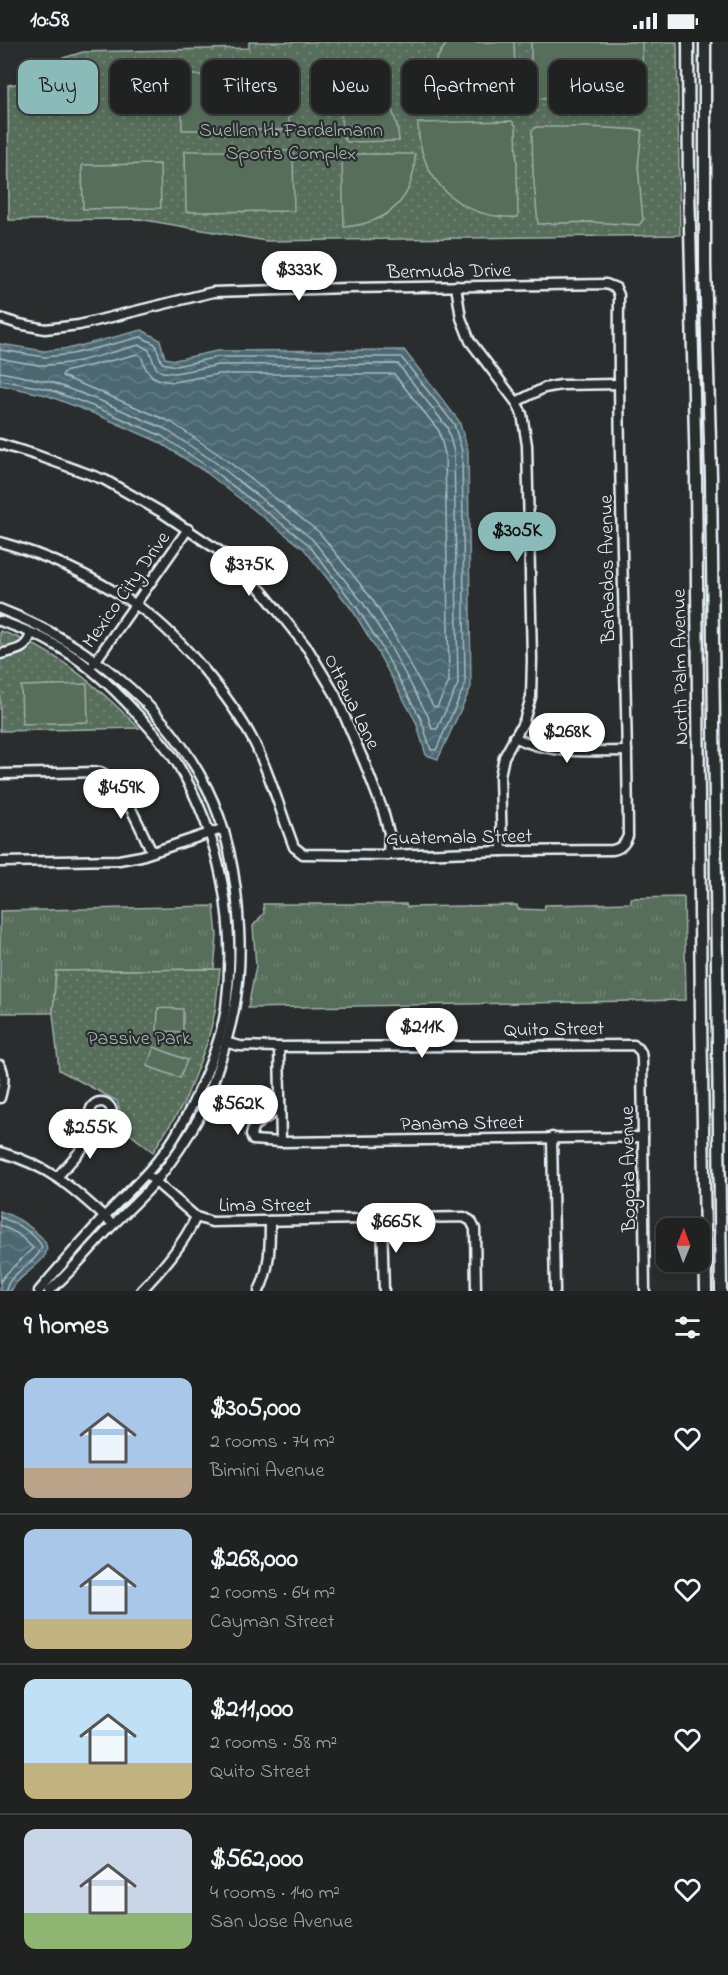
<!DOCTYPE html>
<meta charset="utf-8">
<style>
body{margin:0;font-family:"Indie Flower",sans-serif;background:#282a2a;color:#f1f3f6;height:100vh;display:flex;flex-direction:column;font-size:22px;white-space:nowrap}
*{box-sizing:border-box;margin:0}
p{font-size:20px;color:#a2a4a5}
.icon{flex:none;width:33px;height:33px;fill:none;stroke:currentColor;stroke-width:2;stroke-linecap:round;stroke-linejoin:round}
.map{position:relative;height:1249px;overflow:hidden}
.side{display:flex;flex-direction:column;background:#202222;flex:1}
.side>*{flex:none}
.banner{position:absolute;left:18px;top:18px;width:693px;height:54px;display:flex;gap:12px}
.needle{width:39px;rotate:1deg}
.controls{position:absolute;left:656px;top:1176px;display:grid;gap:12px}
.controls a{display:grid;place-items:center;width:54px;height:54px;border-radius:12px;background:#202222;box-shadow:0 3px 9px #0003,0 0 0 2px #3d3f40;font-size:30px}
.price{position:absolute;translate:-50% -51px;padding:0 14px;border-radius:21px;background:#fff;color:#222;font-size:20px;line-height:39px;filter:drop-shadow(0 2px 3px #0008)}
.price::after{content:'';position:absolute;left:50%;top:36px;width:18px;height:14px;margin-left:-9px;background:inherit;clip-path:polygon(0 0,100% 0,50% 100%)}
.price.active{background:#8bbbb9;color:#111}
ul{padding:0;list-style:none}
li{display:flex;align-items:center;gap:18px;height:150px;padding:0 24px}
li+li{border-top:2px solid #3d3f40}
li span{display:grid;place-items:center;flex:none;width:168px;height:120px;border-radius:12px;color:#555}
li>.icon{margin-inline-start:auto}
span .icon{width:72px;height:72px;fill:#fffc;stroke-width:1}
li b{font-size:26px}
h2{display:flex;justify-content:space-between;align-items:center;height:72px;padding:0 24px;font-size:26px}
.chip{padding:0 21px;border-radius:12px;background:#202222;box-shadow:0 3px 9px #0003,0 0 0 2px #3d3f40;font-size:21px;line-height:54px}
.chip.active{background:#8bbbb9;color:#111}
.status{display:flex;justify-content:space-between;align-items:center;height:42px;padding:0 30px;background:#202222;direction:ltr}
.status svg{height:16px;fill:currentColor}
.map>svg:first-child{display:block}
.grass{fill:url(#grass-tufts);stroke:#a0b0a9;stroke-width:1.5}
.park{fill:url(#park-dots);stroke:#a0b0a9;stroke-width:1.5}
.garden{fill:#576e5a;stroke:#a0b0a9;stroke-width:1.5}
.water{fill:url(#water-waves);stroke:#8a9ea6;stroke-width:1.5}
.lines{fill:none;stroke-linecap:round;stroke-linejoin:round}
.shore{stroke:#aabac2;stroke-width:1.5}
.minor-casing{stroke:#e8f1f8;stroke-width:13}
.major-casing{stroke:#e8f1f8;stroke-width:15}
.minor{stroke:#2a2d2e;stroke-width:8}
.major{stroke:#2a2d2e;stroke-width:10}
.labels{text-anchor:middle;stroke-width:4.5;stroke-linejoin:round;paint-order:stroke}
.park-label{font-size:20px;fill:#a7b6b1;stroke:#2a2d2e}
.street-label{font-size:20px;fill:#e8f1f8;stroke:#2a2d2e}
</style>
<div class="status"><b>10:58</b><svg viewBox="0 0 49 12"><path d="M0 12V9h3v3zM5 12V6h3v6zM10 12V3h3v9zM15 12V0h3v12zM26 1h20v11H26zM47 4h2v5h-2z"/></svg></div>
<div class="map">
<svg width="728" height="1249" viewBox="0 0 728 1249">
<defs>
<pattern id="grass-tufts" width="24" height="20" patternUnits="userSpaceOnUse" patternTransform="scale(1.5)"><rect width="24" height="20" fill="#576e5a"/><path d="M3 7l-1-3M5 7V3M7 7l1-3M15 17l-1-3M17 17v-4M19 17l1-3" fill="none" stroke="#6f8372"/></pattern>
<pattern id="park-dots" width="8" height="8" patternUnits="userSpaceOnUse" patternTransform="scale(1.5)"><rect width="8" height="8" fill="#576e5a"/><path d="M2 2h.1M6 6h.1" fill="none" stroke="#6f8372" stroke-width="1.8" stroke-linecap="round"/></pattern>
<pattern id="water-waves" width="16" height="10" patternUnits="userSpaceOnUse" patternTransform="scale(1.5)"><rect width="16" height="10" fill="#4c6770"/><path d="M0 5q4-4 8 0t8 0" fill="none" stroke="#667d85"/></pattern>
</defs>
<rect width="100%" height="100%" fill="#2a2d2e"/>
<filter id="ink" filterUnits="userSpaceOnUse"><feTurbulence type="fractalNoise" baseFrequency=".0167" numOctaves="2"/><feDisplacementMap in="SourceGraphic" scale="12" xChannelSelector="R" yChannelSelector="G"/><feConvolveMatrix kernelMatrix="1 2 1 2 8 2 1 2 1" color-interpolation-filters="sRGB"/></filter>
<g filter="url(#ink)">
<g class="grass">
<polygon points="684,855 686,958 248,966 256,924 253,884 264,871 263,862 406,862 407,865 517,863 518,867 544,868 545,863 631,861 631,856"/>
<polygon points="214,864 217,894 214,927 56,929 53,971 0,971 0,869"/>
</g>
<g class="park">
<polygon points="249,0 677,0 680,193 266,199 139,177 9,178 8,43 31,40 60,17 83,10 249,6"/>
<path d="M0,589c55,17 99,57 139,97l-139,3z"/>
<polygon points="220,927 215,970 207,1001 184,1061 153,1110 118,1083 121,1072 117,1059 59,1028 53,971 56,929"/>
</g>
<g class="garden">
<path d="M448,0h66l2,58 -5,5 -83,1c-4,-23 6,-47 20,-64z"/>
<polygon points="531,0 642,0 643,50 577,56 535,57 531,53"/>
<rect x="182" y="33" width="107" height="55"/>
<path d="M341,43c38,-3 56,21 58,56l-52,1 -5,-6z"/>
<path d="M512,79l4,5 2,91c-58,3 -99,-37 -100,-94z"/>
<polygon points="536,85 589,85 642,88 638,124 643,178 639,183 590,180 538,182 533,130 532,89"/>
<polygon points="185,109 293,109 294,169 186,170"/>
<path d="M347,112h68c0,46 -27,69 -71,73l-2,-67z"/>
<polygon points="160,122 161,166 83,167 82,123"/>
<polygon points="87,642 88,680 22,682 21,644"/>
<polygon points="158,966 183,967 183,990 157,989"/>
<polygon points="154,1005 187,1018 180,1036 147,1024"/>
</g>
<g class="water">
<polygon points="142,288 160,298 165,316 175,318 217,309 404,308 459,379 468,408 471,645 438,717 426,713 416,680 373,602 353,569 304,507 207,431 159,400 98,373 46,353 0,343 0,302 44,309 71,306"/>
<path d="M0,1169c14,5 26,12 37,22 30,25 -18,37 -26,58h-11z"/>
</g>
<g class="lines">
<g class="shore">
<polyline points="0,308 45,315 72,312 141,295 155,302 162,321 176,324 218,315 401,315 454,382 462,409 465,643 436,708 431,708 421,677 378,599 357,566 308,502 211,427 162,394 100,367 48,347 0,338"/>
<polygon points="138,312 141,314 146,327 152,334 160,338 173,340 219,332 394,332 439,389 445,412 449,640 437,665 433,664 393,591 372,557 319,490 221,414 171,380 62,334 64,330"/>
<path d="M0,316c14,3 28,6 42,7 33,1 66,-13 98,-20l9,5 7,18 6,4 13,1 43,-8 180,-1 49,63 7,25 4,232 -21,45h-5l-4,-13 -43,-79 -22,-34 -51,-64 -96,-76 -51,-34 -62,-27 -52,-20 -51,-10"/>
<path d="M0,1175c15,6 35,15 42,30 -6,18 -34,25 -36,44"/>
<polyline points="0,1183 18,1192 33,1206 6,1232 0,1240"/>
</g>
<defs>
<g id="minor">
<polyline points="456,244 461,276 470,299 516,360 522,372 527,403 532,617 531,655 524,679 504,715 500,734 502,809"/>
<path d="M0,276l19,6 26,5 34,-4 134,-33 135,-4 258,-4 10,4 3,7c-2,180 8,361 9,541 -3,8 -8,13 -16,14l-110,1 -114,4 -85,-1 -9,-7c-13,-34 -23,-70 -39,-103 -23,-45 -79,-114 -122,-141 -41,-27 -86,-48 -133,-61"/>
<polyline points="516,360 544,346 561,343 618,342"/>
<polyline points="0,402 36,413 105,438 161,470 227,514 262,549 308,607 335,652 365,722 383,769 389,791 388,813"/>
<path d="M0,567c87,34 164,94 207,179 21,42 30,94 32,141 3,51 -5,93 -22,141 -5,16 -10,32 -18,47 -12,22 -27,44 -43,64 -15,18 -34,34 -50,51 -19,20 -36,41 -57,59"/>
<path d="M0,579c17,6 35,12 50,21 34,18 62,44 87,72 14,15 29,32 40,49 44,73 60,161 49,245 -6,39 -31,96 -52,130 -19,30 -45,53 -69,78 -23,25 -45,50 -66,75"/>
<path d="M0,612c16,-4 27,-4 31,-21"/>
<polyline points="94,621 188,487"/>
<path d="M514,695c36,18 74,14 113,14"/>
<path d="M0,732l100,-2c22,8 41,59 52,80"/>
<polyline points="0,820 119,818 141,814 222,787"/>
<polyline points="224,1000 240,1004 279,1005 634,1003 641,1010 642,1017 645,1249"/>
<polyline points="279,1005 281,1100"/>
<path d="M0,1023c6,10 3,22 0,33"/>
<circle cx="101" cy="1071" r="11"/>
<polyline points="279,1067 253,1085 251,1093 253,1098 281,1100 643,1095"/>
<polyline points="552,1095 555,1249"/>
<path d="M0,1110c49,14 72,35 108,68"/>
<polyline points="58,1134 82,1107 99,1083"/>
<polyline points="151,1136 196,1175 212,1180 464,1175 471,1179 475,1187 476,1249"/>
<polyline points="382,1177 384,1249"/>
<path d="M141,1249c21,-22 42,-46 55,-74"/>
<path d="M259,1249c11,-22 11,-45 11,-70"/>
</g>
<g id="major">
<polyline points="688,0 689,145 696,436 701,976 706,1249"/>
<polyline points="705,0 705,224 711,435 721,1249"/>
</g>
</defs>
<use href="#minor" class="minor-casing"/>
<use href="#major" class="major-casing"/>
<use href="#minor" class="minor"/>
<use href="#major" class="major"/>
</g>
</g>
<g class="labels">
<g class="park-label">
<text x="291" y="94">Suellen H. Fardelmann<tspan x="291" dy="23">Sports Complex</tspan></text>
<text x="139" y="1002">Passive Park</text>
</g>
<g class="street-label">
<text transform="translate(449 228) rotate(-1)" y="7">Bermuda Drive</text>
<text transform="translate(606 527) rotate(-91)" y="7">Barbados Avenue</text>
<text transform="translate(125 547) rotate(-55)" y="7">Mexico City Drive</text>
<text transform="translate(679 625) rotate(-91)" y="7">North Palm Avenue</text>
<text transform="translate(353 659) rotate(64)" y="7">Ottawa Lane</text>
<text transform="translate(459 794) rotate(-1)" y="7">Guatemala Street</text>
<text transform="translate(554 986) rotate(-1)" y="7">Quito Street</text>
<text transform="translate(462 1080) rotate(-1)" y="7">Panama Street</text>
<text transform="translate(627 1127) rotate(-91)" y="7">Bogota Avenue</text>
<text x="265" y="1169">Lima Street</text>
</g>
</g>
</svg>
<div class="controls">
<a><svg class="needle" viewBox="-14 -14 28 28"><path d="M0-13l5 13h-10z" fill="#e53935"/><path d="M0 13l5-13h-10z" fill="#a2a4a5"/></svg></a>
</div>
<b class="price" style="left:299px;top:260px">$333K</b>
<b class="price active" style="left:517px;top:521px">$305K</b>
<b class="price" style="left:249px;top:555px">$375K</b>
<b class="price" style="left:567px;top:722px">$268K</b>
<b class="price" style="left:121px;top:778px">$459K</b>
<b class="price" style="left:422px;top:1017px">$211K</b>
<b class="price" style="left:238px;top:1094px">$562K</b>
<b class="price" style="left:90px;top:1118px">$255K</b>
<b class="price" style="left:396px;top:1212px">$665K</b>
<div class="banner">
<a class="chip active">Buy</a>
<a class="chip">Rent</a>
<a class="chip">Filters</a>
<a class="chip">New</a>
<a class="chip">Apartment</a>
<a class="chip">House</a>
</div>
</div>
<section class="side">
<h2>9 homes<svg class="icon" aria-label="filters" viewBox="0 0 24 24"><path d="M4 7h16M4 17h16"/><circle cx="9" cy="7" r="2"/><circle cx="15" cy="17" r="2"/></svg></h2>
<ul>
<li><span style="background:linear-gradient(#a9c7e8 75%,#b9a48a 0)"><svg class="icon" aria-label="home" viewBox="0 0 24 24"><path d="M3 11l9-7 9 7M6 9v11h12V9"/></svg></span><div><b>$305,000</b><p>2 rooms · 74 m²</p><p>Bimini Avenue</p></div><svg class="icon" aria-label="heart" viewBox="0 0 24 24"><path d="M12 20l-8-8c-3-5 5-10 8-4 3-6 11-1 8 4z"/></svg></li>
<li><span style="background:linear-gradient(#a9c7e8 75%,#c2b280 0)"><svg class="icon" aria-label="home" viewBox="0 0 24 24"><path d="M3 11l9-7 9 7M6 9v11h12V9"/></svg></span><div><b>$268,000</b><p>2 rooms · 64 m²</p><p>Cayman Street</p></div><svg class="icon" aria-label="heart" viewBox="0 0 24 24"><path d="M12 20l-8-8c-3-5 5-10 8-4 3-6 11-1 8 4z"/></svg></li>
<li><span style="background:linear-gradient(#bfe0f5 70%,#c2b280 0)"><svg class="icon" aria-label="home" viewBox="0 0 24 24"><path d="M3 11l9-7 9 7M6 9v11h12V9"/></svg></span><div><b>$211,000</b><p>2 rooms · 58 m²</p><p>Quito Street</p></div><svg class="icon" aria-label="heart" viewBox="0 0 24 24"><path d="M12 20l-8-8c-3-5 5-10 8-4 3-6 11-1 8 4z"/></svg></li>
<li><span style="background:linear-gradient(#c9d6e8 70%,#8fb573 0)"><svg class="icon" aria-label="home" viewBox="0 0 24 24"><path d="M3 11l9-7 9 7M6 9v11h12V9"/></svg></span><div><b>$562,000</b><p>4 rooms · 140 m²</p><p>San Jose Avenue</p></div><svg class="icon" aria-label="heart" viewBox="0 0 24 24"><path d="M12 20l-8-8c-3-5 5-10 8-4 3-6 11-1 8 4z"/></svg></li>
</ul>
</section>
